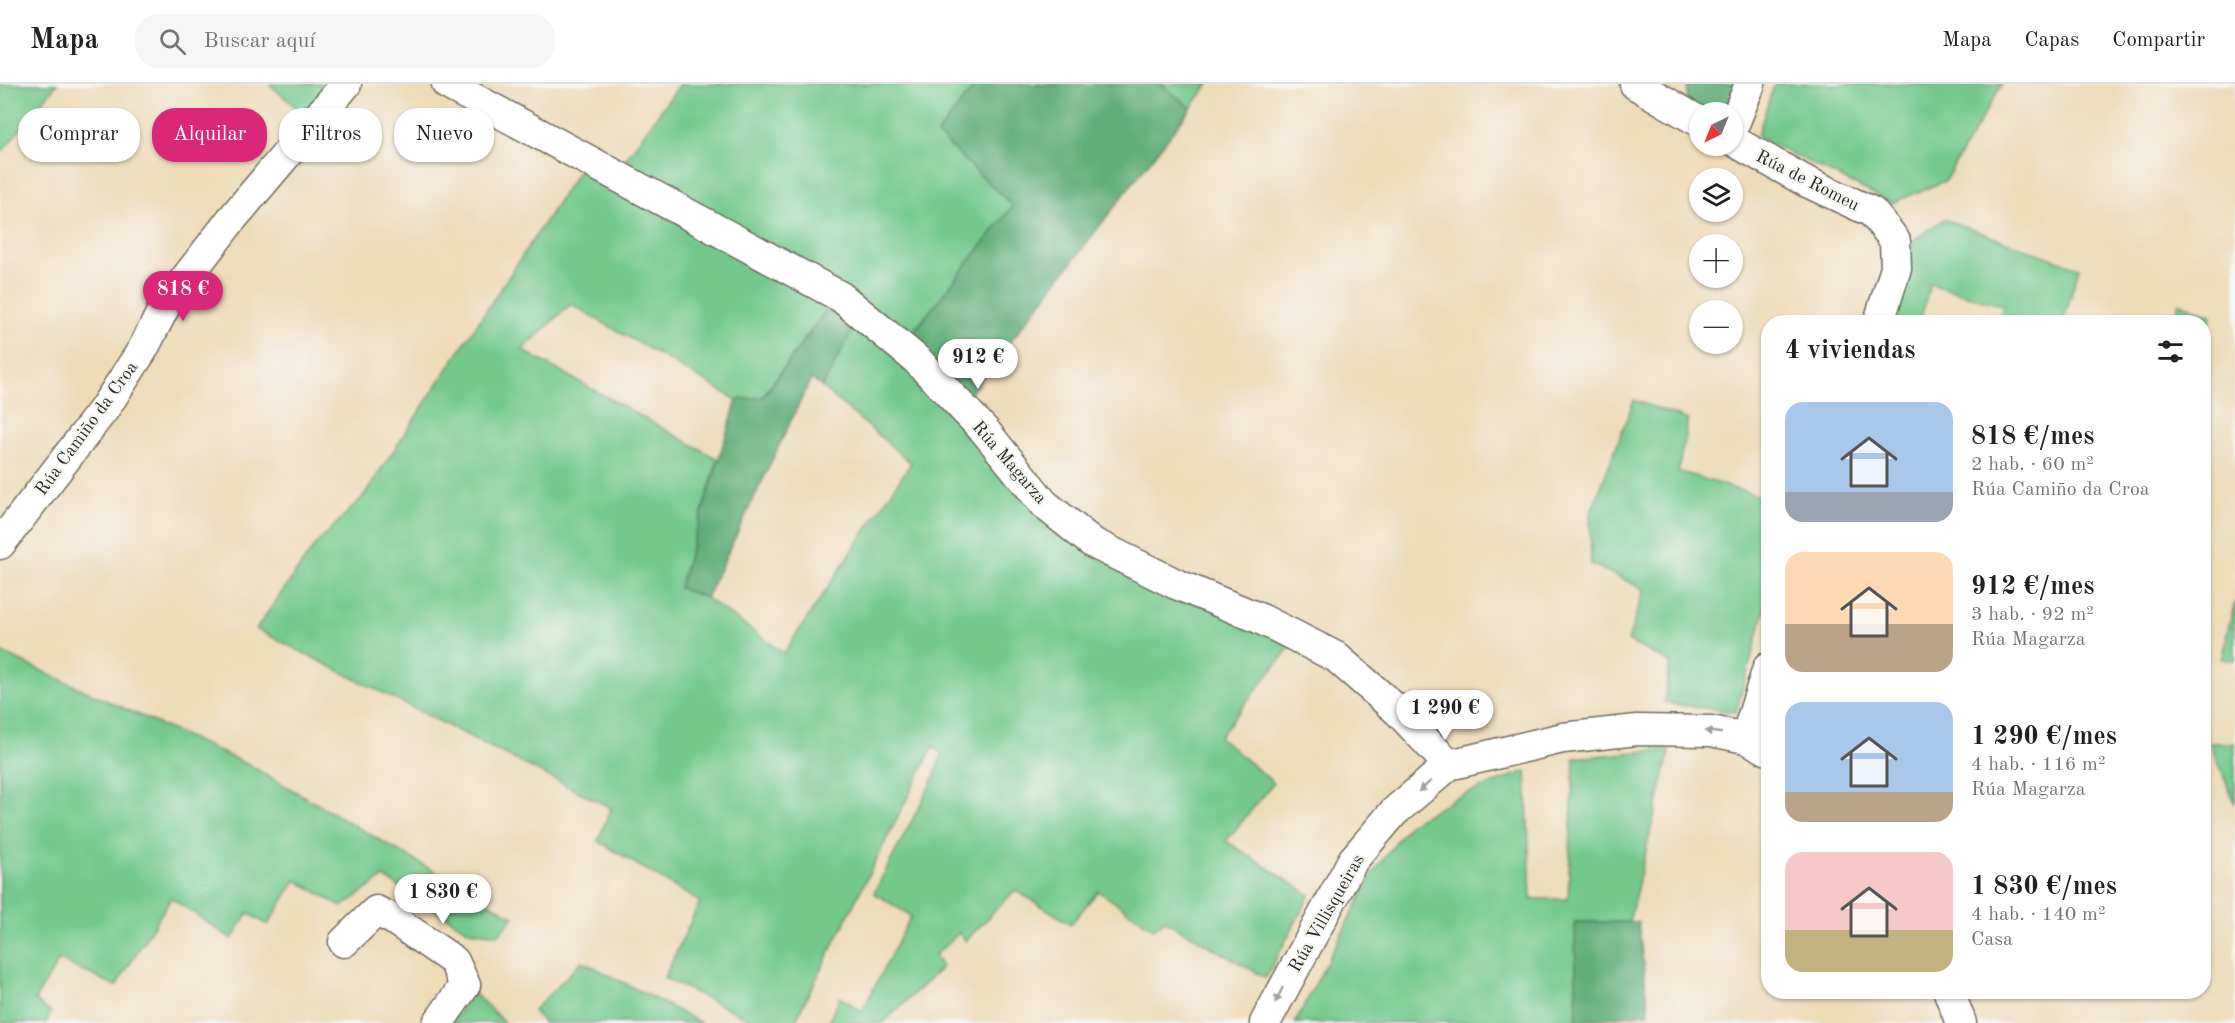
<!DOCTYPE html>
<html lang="es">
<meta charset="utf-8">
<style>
body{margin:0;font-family:"Old Standard TT",serif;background:#f6f6f6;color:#202124;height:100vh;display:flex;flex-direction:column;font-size:22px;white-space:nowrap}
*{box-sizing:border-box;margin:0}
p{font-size:20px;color:#757577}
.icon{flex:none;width:33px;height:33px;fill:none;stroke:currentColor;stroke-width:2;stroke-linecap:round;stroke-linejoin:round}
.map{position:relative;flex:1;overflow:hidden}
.panel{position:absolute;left:1761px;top:231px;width:450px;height:684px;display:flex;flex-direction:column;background:#fff;border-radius:24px;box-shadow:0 2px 4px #0004}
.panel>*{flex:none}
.banner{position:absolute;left:18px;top:24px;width:570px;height:54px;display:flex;gap:12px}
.needle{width:39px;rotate:223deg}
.tools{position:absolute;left:1689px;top:18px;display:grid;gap:12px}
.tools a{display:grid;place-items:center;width:54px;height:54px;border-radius:50%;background:#fff;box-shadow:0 2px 4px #0004;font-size:30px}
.price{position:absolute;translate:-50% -51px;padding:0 14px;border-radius:21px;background:#fff;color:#222;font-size:20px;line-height:39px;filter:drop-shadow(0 2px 3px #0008)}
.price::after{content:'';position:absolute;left:50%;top:36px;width:18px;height:14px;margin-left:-9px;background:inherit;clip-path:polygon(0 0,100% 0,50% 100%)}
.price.on{background:#db2777;color:#fff}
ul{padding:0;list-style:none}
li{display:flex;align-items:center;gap:18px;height:150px;padding:0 24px}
li span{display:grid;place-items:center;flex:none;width:168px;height:120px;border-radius:18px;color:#555}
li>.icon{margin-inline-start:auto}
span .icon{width:72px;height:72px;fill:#fffc;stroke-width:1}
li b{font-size:26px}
h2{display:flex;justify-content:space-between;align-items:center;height:72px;padding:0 24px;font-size:26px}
.pill{padding:0 21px;border-radius:24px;background:#fff;box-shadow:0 2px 4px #0004;font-size:21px;line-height:54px}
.pill.on{background:#db2777;color:#fff}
header{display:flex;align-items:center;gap:36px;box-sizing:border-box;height:84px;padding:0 30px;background:#fff;border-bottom:2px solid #e0e0e0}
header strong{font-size:28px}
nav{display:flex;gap:33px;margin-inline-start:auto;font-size:21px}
.search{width:420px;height:54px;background:#f6f6f6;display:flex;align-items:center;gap:15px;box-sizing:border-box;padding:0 21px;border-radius:24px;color:#757577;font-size:22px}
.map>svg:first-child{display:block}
.green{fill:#75c98d;stroke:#507a5c;stroke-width:1.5}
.forest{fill:#60ad78;stroke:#466c52;stroke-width:1.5}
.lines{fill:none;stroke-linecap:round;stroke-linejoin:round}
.street-casing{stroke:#6f695d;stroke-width:33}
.street{stroke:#fff;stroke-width:30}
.oneway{fill:#a0a0a0}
.labels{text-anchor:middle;stroke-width:4.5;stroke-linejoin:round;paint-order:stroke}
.street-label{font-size:18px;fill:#2b2b2b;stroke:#f6f6f2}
</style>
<header>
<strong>Mapa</strong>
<div class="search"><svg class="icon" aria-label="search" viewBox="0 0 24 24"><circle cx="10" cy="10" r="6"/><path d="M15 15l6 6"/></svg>Buscar aquí</div>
<nav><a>Mapa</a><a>Capas</a><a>Compartir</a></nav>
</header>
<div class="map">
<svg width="2235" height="939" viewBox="0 0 2235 939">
<rect width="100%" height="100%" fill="#f6f6f2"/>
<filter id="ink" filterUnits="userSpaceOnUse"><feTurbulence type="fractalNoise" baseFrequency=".0167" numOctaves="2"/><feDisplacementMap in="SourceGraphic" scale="12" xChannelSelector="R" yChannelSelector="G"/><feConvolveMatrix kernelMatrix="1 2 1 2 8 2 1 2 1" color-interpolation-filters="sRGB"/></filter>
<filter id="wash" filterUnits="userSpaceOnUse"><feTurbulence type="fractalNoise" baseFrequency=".008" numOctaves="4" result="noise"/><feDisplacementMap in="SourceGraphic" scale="24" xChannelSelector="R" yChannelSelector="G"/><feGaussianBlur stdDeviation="1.35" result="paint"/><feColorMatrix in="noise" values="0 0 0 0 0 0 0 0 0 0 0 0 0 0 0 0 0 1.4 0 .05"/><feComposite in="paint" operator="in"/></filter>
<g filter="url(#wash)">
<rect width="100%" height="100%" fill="#eedcb9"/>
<g class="green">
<polygon points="0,0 57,0 0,70"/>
<polygon points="269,0 327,0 303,29"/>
<polygon points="680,0 976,0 937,50 1013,122 908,255 622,80"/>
<polygon points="1161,0 1209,0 1191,24"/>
<polygon points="1774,0 2002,0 1945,97 1892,119 1757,53"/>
<polygon points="579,86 831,220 762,313 737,316 571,220 522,266 718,375 679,504 706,514 784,569 911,379 822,303 856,240 893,266 1019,408 1294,558 1219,653 1274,699 1226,757 1310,811 1266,894 1164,836 1154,845 1098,807 1071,840 1015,806 966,857 959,849 935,871 942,883 883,939 828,939 840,913 862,927 911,832 874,809 933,696 942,670 933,663 794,939 758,939 664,894 700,818 598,757 611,724 256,545 316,460 363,413"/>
<polygon points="1944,135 2079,184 2063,238 1998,238 2004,222 1930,200 1920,238 1892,238 1914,156"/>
<polygon points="2179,219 2212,231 2204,258 2204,238 2173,238"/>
<polygon points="1634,316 1688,336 1678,387 1768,415 1768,515 1736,628 1664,619 1670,579 1628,557 1644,505 1591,480 1590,431"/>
<polygon points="2235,517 2235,576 2221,575"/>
<polygon points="0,568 249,681 514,833 498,851 469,847 384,793 342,823 296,796 268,841 248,829 232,855 171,814 116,902 59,876 35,916 51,929 46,939 0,939"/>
<polygon points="2210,659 2235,659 2235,720"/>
<polygon points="1670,665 1629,838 1575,838 1577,938 1295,939 1374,788 1409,740 1455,714 1526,687 1531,815 1568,815 1574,674"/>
<polygon points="582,877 701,939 544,939 533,927"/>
<polygon points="473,908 505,939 452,939"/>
</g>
<g class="forest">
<polygon points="976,0 1161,0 1191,24 966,315 908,255 1013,122 937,50"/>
<polygon points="1688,0 1742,0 1732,28 1704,28 1686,21"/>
<polygon points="831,220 856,240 822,303 811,295 706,514 679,504 737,316 763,313"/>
<polygon points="1575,838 1638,838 1649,929 1577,938"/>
</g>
</g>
<g filter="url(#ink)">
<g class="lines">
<defs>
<g id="street">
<polyline points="447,0 841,213 917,276 985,347 1044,420 1093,459 1176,500 1261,535 1336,573 1398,627 1449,681"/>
<polyline points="1635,0 1700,38"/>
<polyline points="1732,45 1750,0"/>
<polyline points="1732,56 1807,98 1872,128 1890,150 1895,157 1896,184 1879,238"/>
<polyline points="0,460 104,325 143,265 166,220 231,136 346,0"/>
<polyline points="1746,654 1768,584"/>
<polyline points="344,858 376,827 393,835 454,877 465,901 438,939"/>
<polyline points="1949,908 1961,939"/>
<polyline points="1265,939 1353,776 1394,728 1449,681 1563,654 1637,646 1711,647 1746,654 1768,666"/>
</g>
</defs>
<use href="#street" class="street-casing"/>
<use href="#street" class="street"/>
</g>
<defs><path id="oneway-solid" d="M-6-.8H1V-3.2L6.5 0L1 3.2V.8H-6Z" transform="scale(1.5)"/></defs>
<g class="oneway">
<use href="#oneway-solid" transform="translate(1713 648) rotate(-172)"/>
<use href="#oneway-solid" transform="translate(1425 702) rotate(139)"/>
<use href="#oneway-solid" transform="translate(1279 911) rotate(116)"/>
</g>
</g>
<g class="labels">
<g class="street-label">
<text transform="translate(1808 96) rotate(27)" y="6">Rúa de Romeu</text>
<text transform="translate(86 344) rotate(-54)" y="6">Rúa Camiño da Croa</text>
<text transform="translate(1010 378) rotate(49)" y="6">Rúa Magarza</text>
<text transform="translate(1326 829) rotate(-60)" y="6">Rúa Villisqueiras</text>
</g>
</g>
</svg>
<div class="tools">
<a><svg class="needle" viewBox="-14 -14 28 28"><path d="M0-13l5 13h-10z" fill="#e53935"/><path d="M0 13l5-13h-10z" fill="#757577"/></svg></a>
<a><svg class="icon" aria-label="layers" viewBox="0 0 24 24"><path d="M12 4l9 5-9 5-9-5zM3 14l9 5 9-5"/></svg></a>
<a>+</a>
<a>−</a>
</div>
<b class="price on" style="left:183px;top:238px">818 €</b>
<b class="price" style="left:978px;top:306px">912 €</b>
<b class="price" style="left:1445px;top:657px">1 290 €</b>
<b class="price" style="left:443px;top:841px">1 830 €</b>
<div class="banner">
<a class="pill">Comprar</a>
<a class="pill on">Alquilar</a>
<a class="pill">Filtros</a>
<a class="pill">Nuevo</a>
</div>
<section class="panel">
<h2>4 viviendas<svg class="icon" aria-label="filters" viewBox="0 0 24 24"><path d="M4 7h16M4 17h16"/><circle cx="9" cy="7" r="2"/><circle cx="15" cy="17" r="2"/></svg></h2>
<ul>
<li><span style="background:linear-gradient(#a9c7e8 75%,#9aa5b1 0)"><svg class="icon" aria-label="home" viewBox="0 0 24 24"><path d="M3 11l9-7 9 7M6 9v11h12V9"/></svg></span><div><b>818 €/mes</b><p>2 hab. · 60 m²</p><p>Rúa Camiño da Croa</p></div></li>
<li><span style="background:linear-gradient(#ffd9b3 60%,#b9a48a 0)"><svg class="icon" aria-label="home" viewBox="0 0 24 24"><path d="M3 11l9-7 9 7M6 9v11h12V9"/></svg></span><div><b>912 €/mes</b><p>3 hab. · 92 m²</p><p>Rúa Magarza</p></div></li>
<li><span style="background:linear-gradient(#a9c7e8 75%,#b9a48a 0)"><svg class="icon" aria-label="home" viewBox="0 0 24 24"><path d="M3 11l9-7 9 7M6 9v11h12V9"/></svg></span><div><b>1 290 €/mes</b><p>4 hab. · 116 m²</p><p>Rúa Magarza</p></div></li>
<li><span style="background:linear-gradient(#f6c9c9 65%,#c2b280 0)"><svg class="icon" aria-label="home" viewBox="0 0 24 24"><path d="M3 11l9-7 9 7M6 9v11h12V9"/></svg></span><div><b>1 830 €/mes</b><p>4 hab. · 140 m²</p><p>Casa</p></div></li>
</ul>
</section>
</div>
